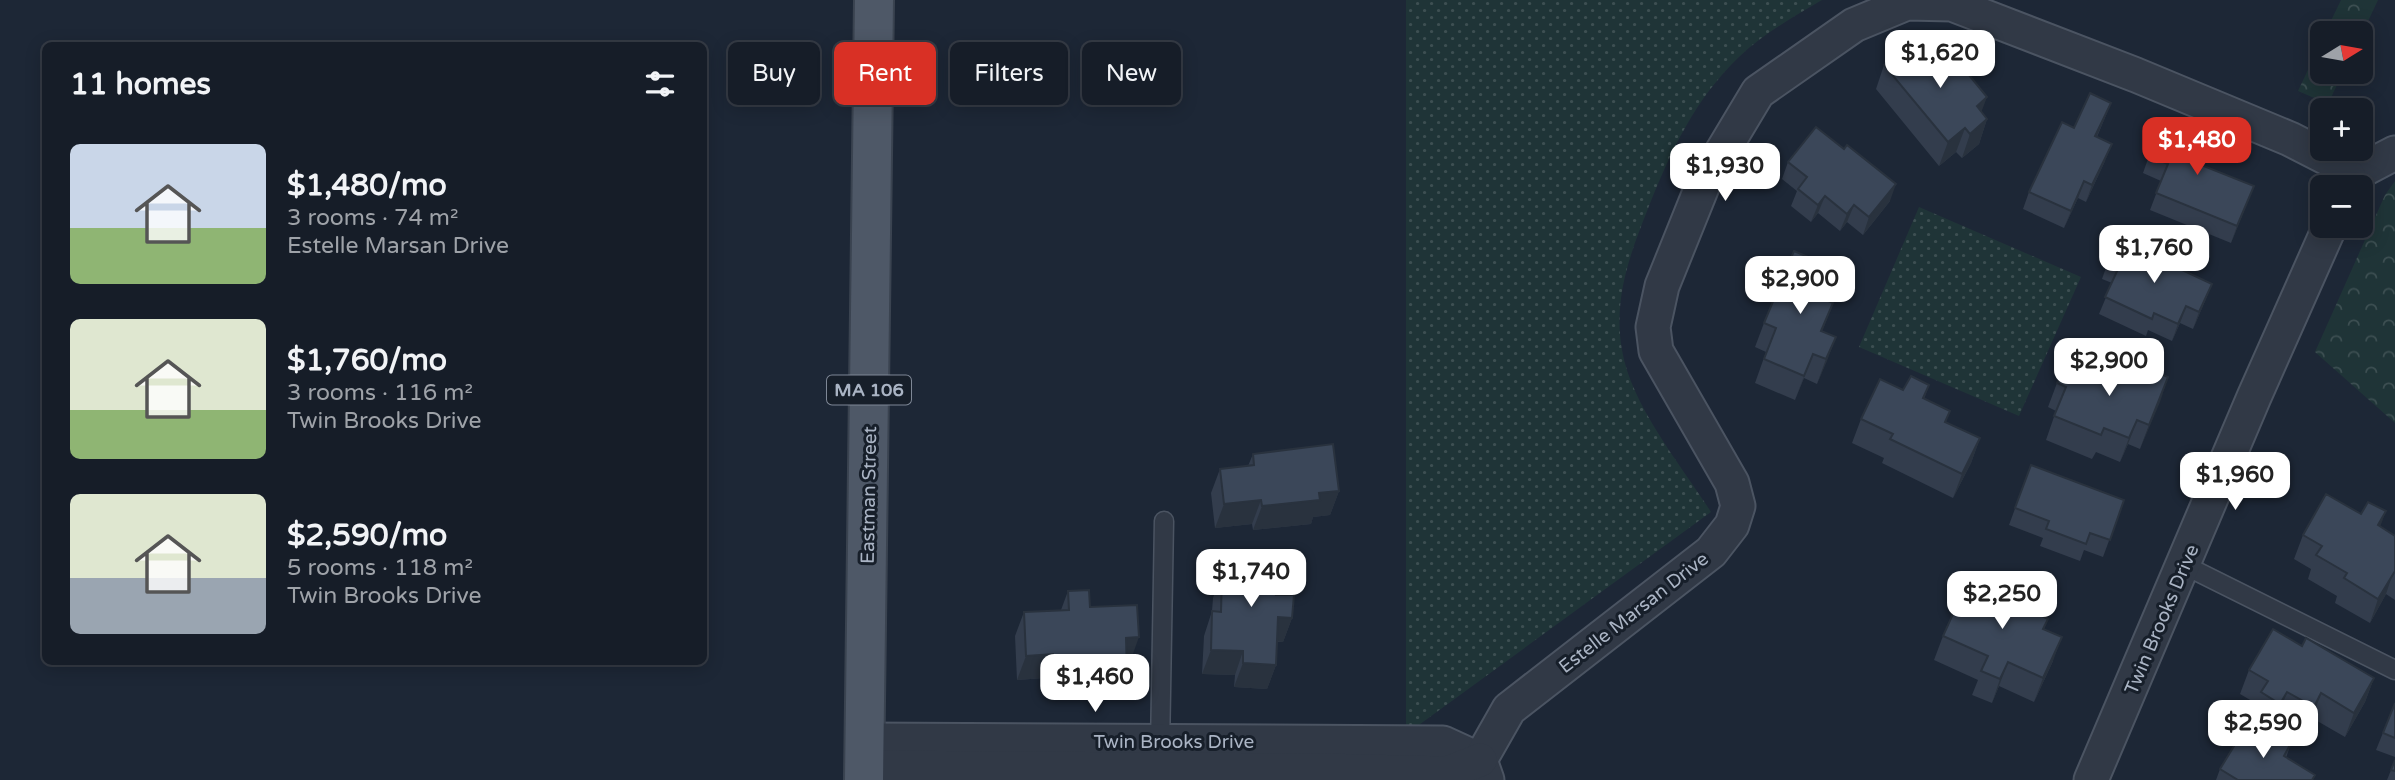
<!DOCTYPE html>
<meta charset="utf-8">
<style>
body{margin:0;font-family:"Varela Round",sans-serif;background:#232a34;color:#f1f3f6;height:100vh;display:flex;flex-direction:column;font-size:26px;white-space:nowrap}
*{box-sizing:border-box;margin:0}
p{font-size:23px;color:#9ea2a8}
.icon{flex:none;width:38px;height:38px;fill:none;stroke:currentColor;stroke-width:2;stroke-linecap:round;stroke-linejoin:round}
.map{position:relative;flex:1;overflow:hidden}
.panel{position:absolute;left:42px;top:42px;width:665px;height:623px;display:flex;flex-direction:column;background:#161d28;border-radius:10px;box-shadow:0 4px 18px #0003,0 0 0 2px #353b45}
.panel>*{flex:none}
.banner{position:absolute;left:728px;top:42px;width:665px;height:63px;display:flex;gap:14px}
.needle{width:46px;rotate:79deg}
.fabs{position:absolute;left:2310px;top:21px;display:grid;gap:14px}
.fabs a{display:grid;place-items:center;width:63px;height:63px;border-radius:10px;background:#161d28;box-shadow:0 4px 18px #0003,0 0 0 2px #353b45;font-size:35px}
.price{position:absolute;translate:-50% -60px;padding:0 16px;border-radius:14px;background:#fff;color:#222;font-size:23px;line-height:46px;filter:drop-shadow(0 2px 4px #0008)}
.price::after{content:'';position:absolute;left:50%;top:42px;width:21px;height:16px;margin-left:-10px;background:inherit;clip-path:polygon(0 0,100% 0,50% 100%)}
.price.selected{background:#d93025;color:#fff}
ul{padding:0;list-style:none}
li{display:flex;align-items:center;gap:21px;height:175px;padding:0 28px}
li span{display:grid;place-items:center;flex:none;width:196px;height:140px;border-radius:10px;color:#555}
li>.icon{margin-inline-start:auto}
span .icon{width:84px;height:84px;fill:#fffc;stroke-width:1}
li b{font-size:30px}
h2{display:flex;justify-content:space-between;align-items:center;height:84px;padding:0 28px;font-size:30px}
.tag{padding:0 24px;border-radius:10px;background:#161d28;box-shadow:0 4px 18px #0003,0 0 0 2px #353b45;font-size:24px;line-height:63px}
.tag.selected{background:#d93025;color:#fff}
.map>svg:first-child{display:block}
.forest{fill:url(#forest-crowns)}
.park{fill:url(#park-dots)}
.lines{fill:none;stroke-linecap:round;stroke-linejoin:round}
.service-casing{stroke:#4b5462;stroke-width:21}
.minor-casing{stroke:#4b5462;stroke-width:37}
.primary-casing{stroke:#3a4350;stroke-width:42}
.service{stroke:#313946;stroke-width:18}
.minor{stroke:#313946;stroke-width:33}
.primary{stroke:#4e5867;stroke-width:38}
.wall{fill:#333d4d}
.shaded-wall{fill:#29323e}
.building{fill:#3b4759;stroke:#29323e;stroke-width:2}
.labels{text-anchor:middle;stroke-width:6;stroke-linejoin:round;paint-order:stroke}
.shield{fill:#171f2a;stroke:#7e8796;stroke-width:2}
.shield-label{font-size:18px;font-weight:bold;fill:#aab4c4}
.street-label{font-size:19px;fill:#aab4c4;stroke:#171f2a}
</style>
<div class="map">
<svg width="2395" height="780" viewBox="0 0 2395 780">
<defs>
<pattern id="forest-crowns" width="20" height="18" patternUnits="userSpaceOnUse" patternTransform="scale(1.75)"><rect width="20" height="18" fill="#1f3437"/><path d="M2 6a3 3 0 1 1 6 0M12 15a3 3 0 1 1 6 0" fill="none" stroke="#3d4f52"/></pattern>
<pattern id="park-dots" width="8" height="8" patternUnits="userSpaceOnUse" patternTransform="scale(1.75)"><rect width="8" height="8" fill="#1f3437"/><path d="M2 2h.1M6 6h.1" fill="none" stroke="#3d4f52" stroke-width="1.8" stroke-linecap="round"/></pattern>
</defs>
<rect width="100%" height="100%" fill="#1d2736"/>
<g class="forest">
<polygon points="2341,0 2378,0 2361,36 2361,33 2325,33"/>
<polygon points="2322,40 2322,72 2343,72 2328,104 2298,91"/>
<polygon points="2395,181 2395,423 2315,352 2385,195"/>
</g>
<g class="park">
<path d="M1406,0h416c-29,17 -59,34 -83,57 -44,42 -68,94 -90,149 -19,48 -36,92 -27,144 9,55 59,115 89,162l-299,218h-6z"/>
<polygon points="1919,207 2081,277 2019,416 1859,347"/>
</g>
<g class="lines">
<defs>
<g id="service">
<polyline points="2184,565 2395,670"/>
<polyline points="1160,748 1164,521"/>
</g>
<g id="minor">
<polyline points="2349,177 2395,153"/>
<polyline points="864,740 1443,743 1480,760 1487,780"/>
<polyline points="1480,760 1509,709 1711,552 1732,525 1738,506 1732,483 1656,351 1653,327 1662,286 1704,182 1758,92 1854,25 1907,3 1952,4 2136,75 2290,139 2337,163 2349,177"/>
<polyline points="864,767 1326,770 1447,773 1480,760"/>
<polyline points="2091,780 2254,397 2330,226"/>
</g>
<polyline id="primary" points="864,780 874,0"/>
</defs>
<use href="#service" class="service-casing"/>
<use href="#minor" class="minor-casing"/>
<use href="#primary" class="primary-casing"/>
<use href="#service" class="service"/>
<use href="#minor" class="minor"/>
<use href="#primary" class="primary"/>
</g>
<g class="wall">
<polygon points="1916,54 1981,112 1987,119 1979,144 1962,158 1956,152 1939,166 1876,89 1884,65"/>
<polygon points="2111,103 2097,137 2105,161 2086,202 2078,198 2064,228 2023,209 2029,192 2074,128"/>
<polygon points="2196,152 2192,161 2254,186 2231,243 2150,210 2161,181 2143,173 2149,156"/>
<polygon points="1788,162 1890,201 1863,235 1847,222 1840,231 1818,213 1811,222 1791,206 1797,191 1782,179"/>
<polygon points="2108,262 2212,284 2205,301 2193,329 2180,323 2172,341 2148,330 2146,336 2099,314 2112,283 2102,279"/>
<polygon points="1818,297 1822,332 1836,337 1817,384 1804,378 1795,400 1755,383 1766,352 1755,347 1764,323"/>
<polygon points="2168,377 2140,449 2128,444 2120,462 2096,452 2092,459 2046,440 2056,411 2048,407 2057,383 2126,382"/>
<polygon points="1929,385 1924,399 1946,422 1980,438 1971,463 1953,498 1882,463 1884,458 1852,443 1861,419 1903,390"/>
<polygon points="1253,454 1339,491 1330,515 1313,517 1311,524 1253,530 1252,524 1215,528 1211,493 1220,469 1248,466"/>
<polygon points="2031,465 2124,500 2103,557 2084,550 2080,561 2040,546 2043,538 2009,525"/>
<polygon points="2380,527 2395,536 2395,600 2386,594 2370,623 2335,603 2337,596 2308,579 2311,569 2294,559 2303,535"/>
<polygon points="1229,552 1276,595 1292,618 1283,642 1277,642 1276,665 1267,689 1234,687 1235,675 1202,674 1204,636 1212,611 1213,598"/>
<polygon points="1068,591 1090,607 1130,662 1127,662 1118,697 1081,698 1081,689 1045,691 1044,678 1017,680 1015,636 1024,612 1061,610"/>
<polygon points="1972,599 2015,604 2048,619 2044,629 2053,661 2034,702 1999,686 1992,703 1972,695 1978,680 1934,660 1943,636"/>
<polygon points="2302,646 2374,678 2365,702 2345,737 2312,718 2305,732 2278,716 2271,728 2252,716 2257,704 2240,694 2249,670"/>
<polygon points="2395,703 2395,757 2376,750"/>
<polygon points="2259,743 2291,743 2286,758 2313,780 2216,780 2220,769"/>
<polygon points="2395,760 2395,780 2387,780"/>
</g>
<g class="shaded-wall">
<polygon points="1987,97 1978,121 1977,106"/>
<polygon points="2111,103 2104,120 2089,153 2095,136"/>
<polygon points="1987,119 1979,144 1962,158 1970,134"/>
<polygon points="1965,128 1956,152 1939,166 1948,142"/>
<polygon points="2112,144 2105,161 2086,202 2092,185"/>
<polygon points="2084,181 2078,198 2064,228 2071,211"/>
<polygon points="1896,184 1890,201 1863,235 1869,217"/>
<polygon points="2254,186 2247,203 2231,243 2237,226"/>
<polygon points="1825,196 1818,213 1811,222 1818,205"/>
<polygon points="1854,205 1847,222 1840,231 1847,214"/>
<polygon points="2212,284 2205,301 2193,329 2199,312"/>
<polygon points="1833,303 1824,327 1795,400 1821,331"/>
<polygon points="2186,306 2180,323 2172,341 2178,324"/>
<polygon points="1836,337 1827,361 1817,384 1826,359"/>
<polygon points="2168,377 2160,402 2140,449 2149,425"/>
<polygon points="2137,420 2128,444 2120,462 2129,438"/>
<polygon points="1980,438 1971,463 1953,498 1962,474"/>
<polygon points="1339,491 1330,515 1313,517 1311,524 1253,530 1262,506 1319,493"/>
<polygon points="1261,500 1252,524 1215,528 1224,504"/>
<polygon points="2386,511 2377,535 2378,525"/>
<polygon points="2394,570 2386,594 2370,623 2378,599"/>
<polygon points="1278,617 1292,618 1283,642 1269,641"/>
<polygon points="1139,637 1130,662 1117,662 1126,638"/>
<polygon points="2062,637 2053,661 2034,702 2043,678"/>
<polygon points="1211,650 1243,651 1235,675 1202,674"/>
<polygon points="1053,654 1044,678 1017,680 1026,656"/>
<polygon points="2008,662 1999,686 1992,703 2000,679"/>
<polygon points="1243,663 1276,665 1267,689 1234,687"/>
<polygon points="1090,665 1081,689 1045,691 1053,667"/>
<polygon points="1127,673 1118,697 1081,698 1090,674"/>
<polygon points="2374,678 2365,702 2345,737 2354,713"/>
<polygon points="2287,692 2278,716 2271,728 2280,704"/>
<polygon points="2321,693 2312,718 2305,732 2314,707"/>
</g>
<g class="building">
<polygon points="1931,42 1948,64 1955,58 1987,97 1977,106 1987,119 1970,134 1965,128 1948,142 1884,65 1908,45 1916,54"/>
<polygon points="2090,93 2111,103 2095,136 2112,144 2092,185 2084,181 2071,211 2029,192 2062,122 2074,128"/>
<polygon points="2164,119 2202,135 2191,161 2254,186 2237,226 2156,193 2168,164 2149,156"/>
<polygon points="1816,127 1844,149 1847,145 1896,184 1869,217 1854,205 1847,214 1825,196 1818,205 1798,189 1807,177 1788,162"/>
<polygon points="2118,240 2212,284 2199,312 2186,306 2178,324 2154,313 2152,319 2105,297 2119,267 2108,262"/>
<polygon points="1794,251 1829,266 1817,296 1833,303 1821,331 1836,337 1826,359 1813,354 1804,376 1764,359 1776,328 1764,323"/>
<polygon points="2068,358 2126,382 2134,363 2168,377 2149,425 2137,420 2129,438 2104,428 2101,435 2054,416 2066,387 2057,383"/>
<polygon points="1911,376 1929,385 1923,398 1950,411 1945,422 1980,438 1962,474 1890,439 1893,434 1861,419 1880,379 1903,390"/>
<polygon points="1333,444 1339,491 1319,493 1320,500 1262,506 1261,500 1224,504 1220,469 1254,465 1253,454"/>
<polygon points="2031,465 2124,500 2110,540 2090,533 2086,544 2046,529 2049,521 2015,508"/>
<polygon points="2326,494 2361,514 2368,502 2386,511 2378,525 2395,536 2395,571 2378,599 2344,578 2347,573 2316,555 2322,546 2303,535"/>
<polygon points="1229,552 1278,555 1276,595 1294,595 1292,618 1278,617 1276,665 1243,663 1243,651 1211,650 1212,611 1221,612 1222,574 1228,574"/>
<polygon points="1982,578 2018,595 2014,603 2048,619 2043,629 2062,637 2043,678 2008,662 2000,679 1981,671 1988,656 1943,636 1962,594 1972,599"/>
<polygon points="1089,590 1090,607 1137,605 1139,637 1126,638 1127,673 1090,674 1090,665 1053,667 1053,654 1026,656 1024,612 1069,610 1068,591"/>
<polygon points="2273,629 2302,646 2306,638 2374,678 2354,713 2321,693 2314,707 2287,692 2280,704 2261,692 2268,681 2249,670"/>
<polygon points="2395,703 2395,738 2383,733"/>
<polygon points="2267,729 2291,743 2284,756 2315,775 2312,780 2238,780 2220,769 2242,733 2259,743"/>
<polygon points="2395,760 2395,771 2391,770"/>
</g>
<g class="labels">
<rect class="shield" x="827" y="375.5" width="84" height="29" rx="5"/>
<g class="shield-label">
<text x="869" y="396">MA 106</text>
</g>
<g class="street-label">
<text transform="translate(868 495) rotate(-89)" y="7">Eastman Street</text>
<text transform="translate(1633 612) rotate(-38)" y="7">Estelle Marsan Drive</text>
<text transform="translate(2161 619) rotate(-67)" y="7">Twin Brooks Drive</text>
<text x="1174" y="748">Twin Brooks Drive</text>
</g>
</g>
</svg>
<div class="fabs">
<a><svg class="needle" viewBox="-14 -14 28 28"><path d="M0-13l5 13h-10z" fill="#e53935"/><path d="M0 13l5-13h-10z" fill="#9ea2a8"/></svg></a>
<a>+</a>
<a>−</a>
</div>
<b class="price" style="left:1940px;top:90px">$1,620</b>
<b class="price selected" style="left:2197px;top:177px">$1,480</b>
<b class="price" style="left:1725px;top:203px">$1,930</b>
<b class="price" style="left:2154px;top:285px">$1,760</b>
<b class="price" style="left:1800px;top:316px">$2,900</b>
<b class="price" style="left:2109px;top:398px">$2,900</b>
<b class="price" style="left:2235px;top:512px">$1,960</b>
<b class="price" style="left:1251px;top:609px">$1,740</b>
<b class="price" style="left:2002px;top:631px">$2,250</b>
<b class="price" style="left:1095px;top:714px">$1,460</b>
<b class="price" style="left:2263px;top:760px">$2,590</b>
<div class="banner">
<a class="tag">Buy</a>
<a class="tag selected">Rent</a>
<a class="tag">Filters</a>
<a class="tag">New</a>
</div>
<section class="panel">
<h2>11 homes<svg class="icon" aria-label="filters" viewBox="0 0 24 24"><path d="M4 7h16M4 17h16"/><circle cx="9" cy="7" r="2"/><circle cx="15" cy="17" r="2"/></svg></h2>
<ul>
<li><span style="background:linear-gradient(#c9d6e8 60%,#8fb573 0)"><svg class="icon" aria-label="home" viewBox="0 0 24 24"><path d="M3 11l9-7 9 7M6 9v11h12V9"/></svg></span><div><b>$1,480/mo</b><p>3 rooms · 74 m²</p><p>Estelle Marsan Drive</p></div></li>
<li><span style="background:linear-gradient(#dfe7d0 65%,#8fb573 0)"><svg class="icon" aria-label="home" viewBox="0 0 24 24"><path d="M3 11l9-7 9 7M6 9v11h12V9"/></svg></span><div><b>$1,760/mo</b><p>3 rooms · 116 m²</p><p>Twin Brooks Drive</p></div></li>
<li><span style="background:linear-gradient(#dfe7d0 60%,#9aa5b1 0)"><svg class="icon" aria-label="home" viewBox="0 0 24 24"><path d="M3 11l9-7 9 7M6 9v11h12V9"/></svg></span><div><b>$2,590/mo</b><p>5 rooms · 118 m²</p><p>Twin Brooks Drive</p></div></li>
</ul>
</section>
</div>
